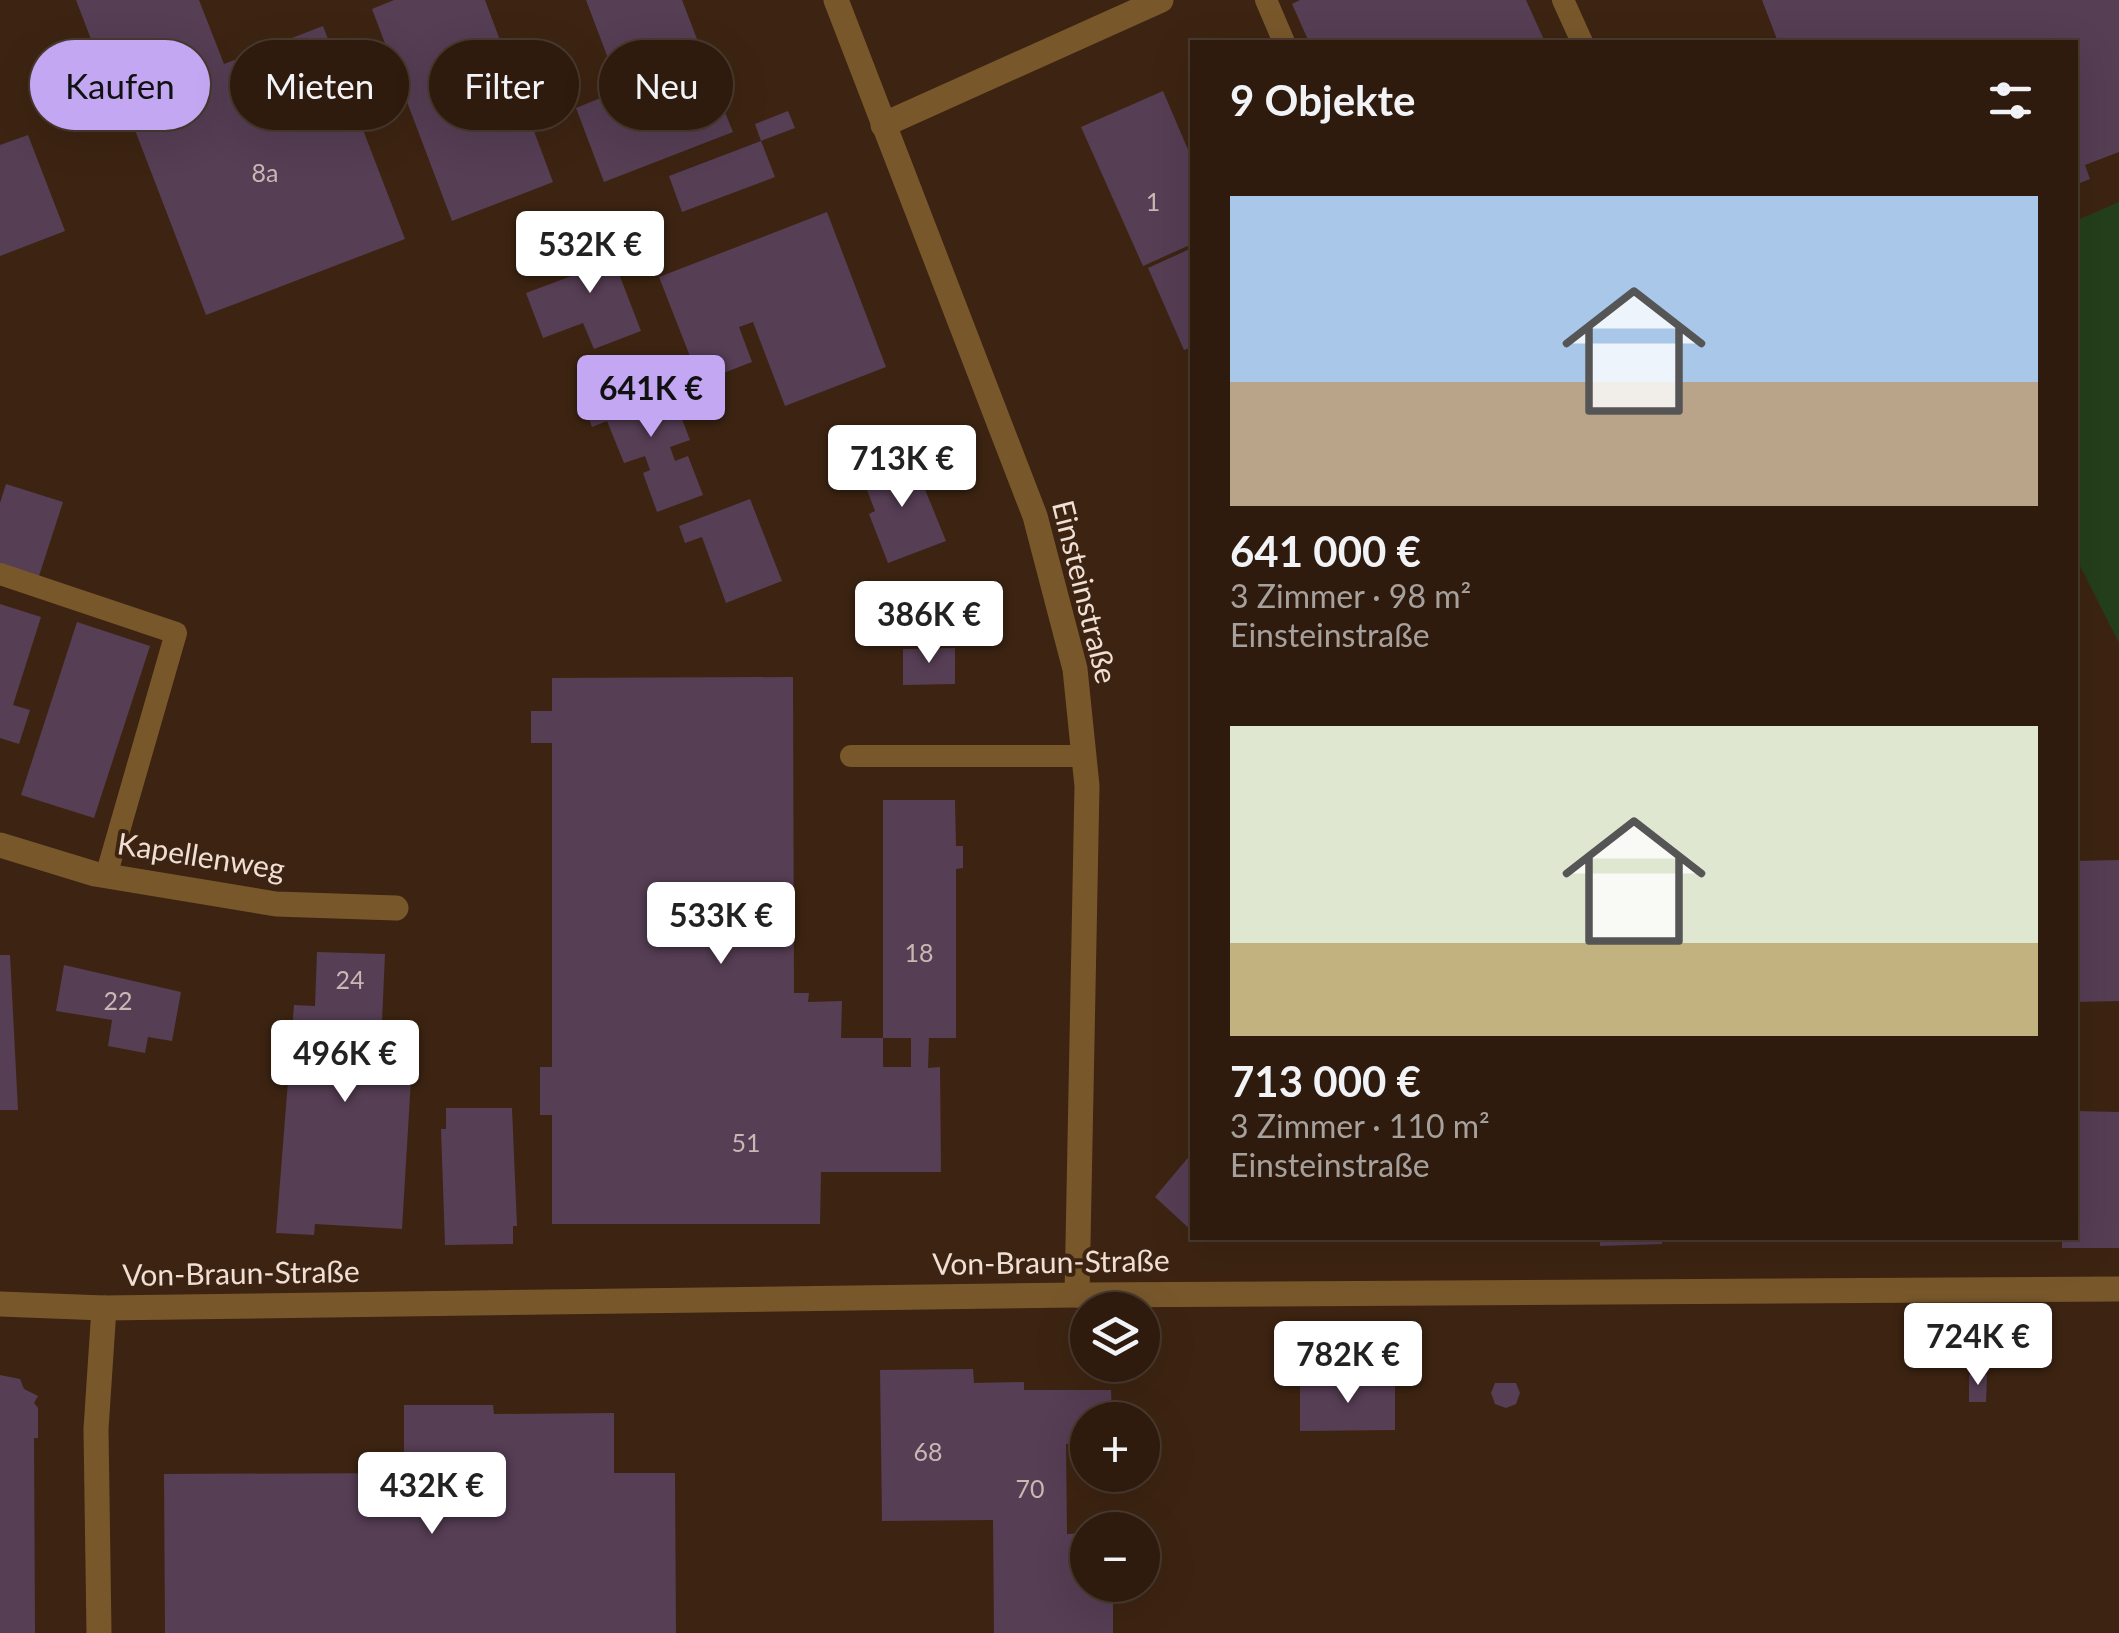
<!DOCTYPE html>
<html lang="de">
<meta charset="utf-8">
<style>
body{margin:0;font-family:Lato,sans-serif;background:#362417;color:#f1f3f6;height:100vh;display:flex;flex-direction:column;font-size:38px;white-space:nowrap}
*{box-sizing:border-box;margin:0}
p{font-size:32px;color:#a7a19e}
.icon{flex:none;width:55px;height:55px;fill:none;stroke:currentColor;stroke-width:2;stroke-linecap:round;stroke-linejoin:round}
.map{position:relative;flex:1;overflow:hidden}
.panel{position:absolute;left:1190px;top:40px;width:888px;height:1200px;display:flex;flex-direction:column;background:#2e1b0e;border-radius:0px;box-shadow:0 10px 40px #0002,0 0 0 2px #49392e}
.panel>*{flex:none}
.guide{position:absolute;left:30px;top:40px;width:950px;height:90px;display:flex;gap:20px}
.fabs{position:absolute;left:1070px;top:1292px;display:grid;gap:20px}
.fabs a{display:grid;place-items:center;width:90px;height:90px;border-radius:50%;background:#2e1b0e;box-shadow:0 10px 40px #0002,0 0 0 2px #49392e;font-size:50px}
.price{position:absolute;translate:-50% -85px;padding:0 22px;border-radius:10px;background:#fff;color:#222;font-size:32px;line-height:65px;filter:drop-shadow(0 2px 5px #0008)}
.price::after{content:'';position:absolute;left:50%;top:60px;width:30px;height:22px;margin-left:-15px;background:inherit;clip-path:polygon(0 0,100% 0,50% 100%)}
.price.active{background:#c3a7f2;color:#111}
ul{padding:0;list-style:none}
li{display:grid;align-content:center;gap:20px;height:530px;padding:0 40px}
li span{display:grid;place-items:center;height:310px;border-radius:0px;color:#555}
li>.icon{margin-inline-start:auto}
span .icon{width:180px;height:180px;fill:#fffc;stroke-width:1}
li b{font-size:42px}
h2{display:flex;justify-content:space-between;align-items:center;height:120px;padding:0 40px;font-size:42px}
.pill{padding:0 35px;border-radius:45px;background:#2e1b0e;box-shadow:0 10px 40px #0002,0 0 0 2px #49392e;font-size:35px;line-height:90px}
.pill.active{background:#c3a7f2;color:#111}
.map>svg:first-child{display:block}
.green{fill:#243f1b}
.building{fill:#563e54;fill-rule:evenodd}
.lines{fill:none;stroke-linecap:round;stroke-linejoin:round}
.lane{stroke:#78582b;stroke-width:22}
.street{stroke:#78582b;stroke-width:25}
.labels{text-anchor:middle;stroke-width:8;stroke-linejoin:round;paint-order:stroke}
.number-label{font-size:25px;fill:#cab7b4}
.street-label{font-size:30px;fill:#f0dfd4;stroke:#3d2412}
</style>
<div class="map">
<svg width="2119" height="1633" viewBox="0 0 2119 1633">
<rect width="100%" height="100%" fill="#3d2412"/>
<polygon class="green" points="2119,202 2119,643 2075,556 2075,221"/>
<g class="building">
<polygon points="76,0 199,0 224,64 323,26 405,239 206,315 125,104 117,107"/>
<polygon points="394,0 485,0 553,182 452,221 372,9"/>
<polygon points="586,0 682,0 715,86 724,83 731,101 722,105 733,132 604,182 576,108 620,90"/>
<polygon points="1300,0 1526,0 1545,42 1309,42 1292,4"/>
<polygon points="1762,0 2119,0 2119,152 2085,165 2090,179 2075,185 2075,42 1778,42"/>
<polygon points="1163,91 1192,159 1192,244 1143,266 1081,127"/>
<polygon points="788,111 795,128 761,141 755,124"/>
<polygon points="28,135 65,231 0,256 0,145"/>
<polygon points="761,141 775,177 682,212 669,176"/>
<polygon points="827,212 886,367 785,406 753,322 739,327 752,362 700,382 659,277"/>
<polygon points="629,232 637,253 614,261 641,331 594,349 583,323 543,338 526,293 582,272 575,252"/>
<polygon points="1192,248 1192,347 1184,350 1148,268"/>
<polygon points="667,380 690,440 670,447 675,461 688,456 703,495 657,512 643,473 650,470 645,456 624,463 607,421 592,427 584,405"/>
<polygon points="911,455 946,541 888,563 869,514 875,511 861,474"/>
<polygon points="6,484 63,502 38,579 0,566 0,503"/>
<polygon points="750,499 782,581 726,603 702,537 685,543 679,526"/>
<polygon points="0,604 41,617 13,705 30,710 19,744 0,738"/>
<polygon points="77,622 150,646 94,818 21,795"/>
<polygon points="955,648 955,684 903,685 903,649"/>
<path d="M793,677l1,316h15l-1,9 34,-1 -1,37h42v-238h72l1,46h7v22l-7,1v169h-27l-1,30 12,-1 1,105h-120l-1,52h-268v-109h-12v-48h12v-324h-21v-32h21v-33zM883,1038h28v29h-28z"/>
<polygon points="2119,860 2119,1001 2075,1002 2075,861"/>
<polygon points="317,952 385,954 381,1044 413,1046 402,1229 315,1224 314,1235 276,1233 294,1005 315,1006"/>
<polygon points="0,955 10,955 18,1110 0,1110"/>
<polygon points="64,965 181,992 172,1041 148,1037 145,1053 108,1046 112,1020 56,1011"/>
<polygon points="446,1108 512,1108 517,1226 513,1226 513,1244 445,1245 441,1129 446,1129"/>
<polygon points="2075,1111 2119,1112 2119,1248 2062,1248 2062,1238 2075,1238"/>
<polygon points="1192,1153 1192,1231 1155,1197"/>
<polygon points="1600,1238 1662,1238 1662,1244 1600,1246"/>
<polygon points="973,1369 974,1383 1024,1382 1024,1390 1111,1390 1112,1420 1088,1420 1088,1443 1066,1444 1067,1534 1088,1533 1088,1585 1113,1585 1113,1633 994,1633 993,1520 882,1521 880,1370"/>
<polygon points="0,1375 20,1379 24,1389 38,1396 34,1403 38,1408 38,1438 34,1438 35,1633 0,1633"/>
<polygon points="1969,1375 1987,1375 1986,1402 1969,1402"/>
<polygon points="1348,1382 1395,1382 1395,1430 1300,1431 1300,1383"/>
<polygon points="1495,1383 1516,1383 1520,1393 1516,1404 1506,1408 1495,1404 1491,1393"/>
<polygon points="404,1405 493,1405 494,1414 614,1413 614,1473 675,1473 676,1633 165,1633 164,1474 404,1473"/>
</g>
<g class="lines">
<g class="lane">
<polyline points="1266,0 1284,42"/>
<polyline points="1563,0 1582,42"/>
<polyline points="0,574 176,633 106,876"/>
<polyline points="851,756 1084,756"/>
</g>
<g class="street">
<polyline points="836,0 1035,516 1075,669 1087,786 1077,1295"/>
<polyline points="883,125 1161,0"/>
<polyline points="0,845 95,874 276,904 396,908"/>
<polyline points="0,1304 104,1308 1077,1295 2119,1289"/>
<polyline points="99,1633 96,1429 104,1308"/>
</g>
</g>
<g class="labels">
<g class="number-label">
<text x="265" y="182">8a</text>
<text x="1153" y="211">1</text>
<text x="919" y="962">18</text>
<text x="350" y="989">24</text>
<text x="118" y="1010">22</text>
<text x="746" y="1152">51</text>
<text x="928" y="1461">68</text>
<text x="1030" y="1498">70</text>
</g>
<g class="street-label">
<text transform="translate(1084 592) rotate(76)" y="10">Einsteinstraße</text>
<text transform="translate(201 857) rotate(9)" y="10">Kapellenweg</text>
<text transform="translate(1051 1263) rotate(-1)" y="10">Von-Braun-Straße</text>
<text transform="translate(241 1274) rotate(-1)" y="10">Von-Braun-Straße</text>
</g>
</g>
</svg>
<div class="fabs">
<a><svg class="icon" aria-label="layers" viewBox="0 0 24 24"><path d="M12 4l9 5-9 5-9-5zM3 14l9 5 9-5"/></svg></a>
<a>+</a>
<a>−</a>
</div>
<b class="price" style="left:590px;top:296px">532K €</b>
<b class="price active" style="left:651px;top:440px">641K €</b>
<b class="price" style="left:902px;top:510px">713K €</b>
<b class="price" style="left:929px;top:666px">386K €</b>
<b class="price" style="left:721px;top:967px">533K €</b>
<b class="price" style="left:345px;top:1105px">496K €</b>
<b class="price" style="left:1978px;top:1388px">724K €</b>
<b class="price" style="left:1348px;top:1406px">782K €</b>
<b class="price" style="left:432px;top:1537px">432K €</b>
<div class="guide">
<a class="pill active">Kaufen</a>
<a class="pill">Mieten</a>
<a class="pill">Filter</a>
<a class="pill">Neu</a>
</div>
<section class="panel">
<h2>9 Objekte<svg class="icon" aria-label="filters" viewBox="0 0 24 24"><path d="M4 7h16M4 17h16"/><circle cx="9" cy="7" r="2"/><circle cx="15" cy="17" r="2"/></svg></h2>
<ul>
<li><span style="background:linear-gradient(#a9c7e8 60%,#b9a48a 0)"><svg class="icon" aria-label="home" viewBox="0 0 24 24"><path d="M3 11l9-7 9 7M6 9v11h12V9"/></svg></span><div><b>641 000 €</b><p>3 Zimmer · 98 m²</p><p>Einsteinstraße</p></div></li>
<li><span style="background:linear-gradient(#dfe7d0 70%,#c2b280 0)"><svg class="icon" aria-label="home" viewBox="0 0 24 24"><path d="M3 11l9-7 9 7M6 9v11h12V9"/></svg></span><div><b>713 000 €</b><p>3 Zimmer · 110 m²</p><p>Einsteinstraße</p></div></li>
</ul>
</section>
</div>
